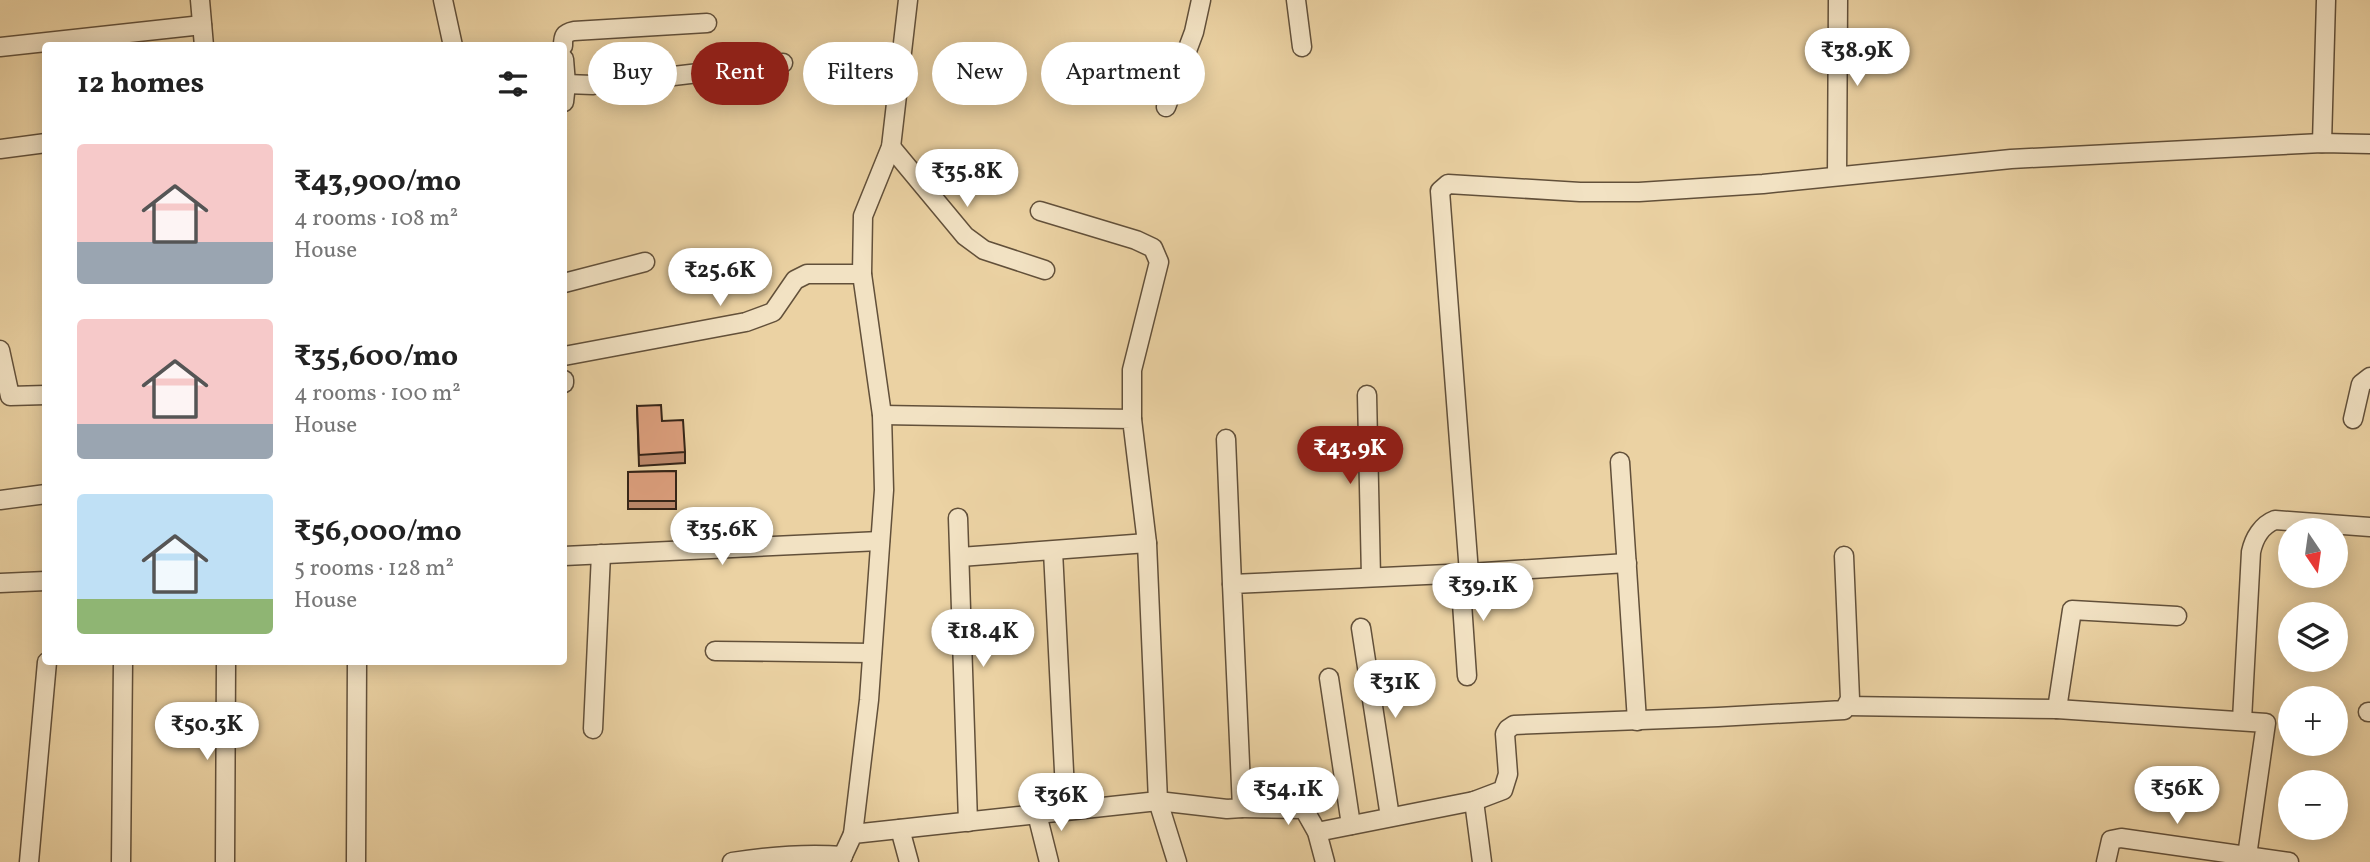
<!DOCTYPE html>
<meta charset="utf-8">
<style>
body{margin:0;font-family:Vollkorn,serif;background:#f6f6f6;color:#222;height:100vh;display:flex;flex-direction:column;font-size:26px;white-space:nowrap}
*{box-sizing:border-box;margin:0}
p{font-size:23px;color:#767676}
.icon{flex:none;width:38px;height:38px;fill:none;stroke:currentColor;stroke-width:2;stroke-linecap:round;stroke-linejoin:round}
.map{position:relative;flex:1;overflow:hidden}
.panel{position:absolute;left:42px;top:42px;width:525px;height:623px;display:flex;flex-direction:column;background:#fff;border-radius:7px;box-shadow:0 4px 18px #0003}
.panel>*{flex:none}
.banner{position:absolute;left:588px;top:42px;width:665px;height:63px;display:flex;gap:14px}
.needle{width:46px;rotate:167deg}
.tools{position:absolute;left:2278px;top:518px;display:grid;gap:14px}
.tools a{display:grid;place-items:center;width:70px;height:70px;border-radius:50%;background:#fff;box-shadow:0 4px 18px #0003;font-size:35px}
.price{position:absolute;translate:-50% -60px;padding:0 16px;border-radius:24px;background:#fff;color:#222;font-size:23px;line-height:46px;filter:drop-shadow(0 2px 4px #0008)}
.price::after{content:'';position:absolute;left:50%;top:42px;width:21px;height:16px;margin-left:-10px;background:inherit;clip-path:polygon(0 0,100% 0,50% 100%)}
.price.on{background:#8f2418;color:#fff}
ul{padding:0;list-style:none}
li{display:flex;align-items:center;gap:21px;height:175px;padding:0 35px}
li span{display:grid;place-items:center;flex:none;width:196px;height:140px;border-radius:7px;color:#555}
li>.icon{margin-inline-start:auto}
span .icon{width:84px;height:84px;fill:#fffc;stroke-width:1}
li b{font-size:30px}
h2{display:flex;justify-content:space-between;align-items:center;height:84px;padding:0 35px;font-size:30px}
.tag{padding:0 24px;border-radius:32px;background:#fff;box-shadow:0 4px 18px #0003;font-size:24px;line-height:63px}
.tag.on{background:#8f2418;color:#fff}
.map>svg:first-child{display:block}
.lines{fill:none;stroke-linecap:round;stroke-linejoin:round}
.minor-casing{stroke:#62503a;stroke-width:21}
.minor{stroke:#f2e2c3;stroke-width:18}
.wall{fill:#bc886b;stroke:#352417;stroke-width:2}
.building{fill:#db9e7c;stroke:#352417;stroke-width:2}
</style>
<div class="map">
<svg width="2370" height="862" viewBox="0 0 2370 862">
<rect width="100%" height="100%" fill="#ebd2a3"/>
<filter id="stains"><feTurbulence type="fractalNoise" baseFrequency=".00286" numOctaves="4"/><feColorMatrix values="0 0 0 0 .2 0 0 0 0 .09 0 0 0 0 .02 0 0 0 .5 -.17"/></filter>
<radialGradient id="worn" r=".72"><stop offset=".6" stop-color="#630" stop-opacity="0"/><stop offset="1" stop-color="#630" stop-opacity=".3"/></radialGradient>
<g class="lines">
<defs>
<g id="minor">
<polyline points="200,0 204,46"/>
<polyline points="443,0 453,46"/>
<polyline points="1296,0 1302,47"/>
<path d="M563,46c0,-10 1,-13 11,-15l133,-8"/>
<polyline points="0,47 202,25"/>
<polyline points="564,59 566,84 564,102"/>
<polyline points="566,84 593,85 641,76 665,77 783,63"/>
<polyline points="1166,107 1194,32 1201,0"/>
<polyline points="2322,143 2326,0"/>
<polyline points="891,147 965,236 984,250 1045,270"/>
<polyline points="0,149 46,143"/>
<polyline points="1837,176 1838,0"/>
<polyline points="1040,211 1136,240 1153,248 1159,262 1132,370 1132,419"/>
<polyline points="564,283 645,262"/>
<polyline points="0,350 10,396 46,395"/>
<polyline points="564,356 746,322 773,312 795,280 807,274 862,274"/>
<polyline points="564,380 564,383"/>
<polyline points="1367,395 1371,577"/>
<polyline points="882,415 1132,419 1147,543 1158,801 1177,862"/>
<polyline points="2353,419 2361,384 2370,377"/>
<polyline points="1226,439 1232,584"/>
<polyline points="1620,462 1637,721"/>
<polyline points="0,500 46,494"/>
<polyline points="958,518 968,822"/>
<polyline points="1053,551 1066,811"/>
<polyline points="564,556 880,541"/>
<polyline points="960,557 1147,543"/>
<polyline points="1469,573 1627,563"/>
<polyline points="1460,574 1467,676"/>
<polyline points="0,583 46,581"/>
<polyline points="1361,628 1390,817"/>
<polyline points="715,651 872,653"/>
<polyline points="1329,678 1351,825"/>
<polyline points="1847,706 2057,709 2266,723 2247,856"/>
<polyline points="2057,709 2072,610 2177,616"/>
<polyline points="2368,712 2370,712"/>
<path d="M2242,720l9,-168c3,-14 11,-27 24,-32l95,7"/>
<polyline points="593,729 601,554"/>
<polyline points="1474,801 1482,862"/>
<polyline points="1242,808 1304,809 1317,832 1325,862"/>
<polyline points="1037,814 1049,862"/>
<polyline points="900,829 909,862"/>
<polyline points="1317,832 1474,801 1503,790 1508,774 1505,734 1508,729 1514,725 1718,717 1844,710 1850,699 1844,556"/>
<polyline points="853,834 869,700 884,490 882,415 862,274 863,216 891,147 908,0"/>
<polyline points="29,862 47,662"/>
<polyline points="121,862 123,662"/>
<polyline points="225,862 226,662"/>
<polyline points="356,862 357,662"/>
<path d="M732,862c38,-6 73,-9 111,-6"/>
<polyline points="840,862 853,834 1158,801 1227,809 1242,808 1232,584 1469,573 1440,191 1448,184 1580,192 1639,192 1763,184 2011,159 2322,143 2370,144"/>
<polyline points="2106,862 2111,840 2121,838 2289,862"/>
</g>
</defs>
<use href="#minor" class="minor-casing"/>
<use href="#minor" class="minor"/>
</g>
<g class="wall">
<polygon points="637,406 662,421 685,452 685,463 639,466"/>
<polygon points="676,471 676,509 628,509 628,472"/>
</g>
<g class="building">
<polygon points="661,405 662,421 683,420 685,452 639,455 637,406"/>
<polygon points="676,471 676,501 628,501 628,472"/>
</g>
<rect width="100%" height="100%" filter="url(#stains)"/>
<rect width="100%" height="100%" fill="url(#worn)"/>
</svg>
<div class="tools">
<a><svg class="needle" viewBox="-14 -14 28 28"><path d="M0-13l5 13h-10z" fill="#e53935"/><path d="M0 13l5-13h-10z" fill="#767676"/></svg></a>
<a><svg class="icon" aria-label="layers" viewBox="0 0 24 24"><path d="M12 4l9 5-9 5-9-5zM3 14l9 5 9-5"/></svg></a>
<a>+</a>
<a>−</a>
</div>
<b class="price" style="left:1857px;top:88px">₹38.9K</b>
<b class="price" style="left:967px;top:209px">₹35.8K</b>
<b class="price" style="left:720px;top:308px">₹25.6K</b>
<b class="price on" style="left:1350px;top:486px">₹43.9K</b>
<b class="price" style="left:722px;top:567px">₹35.6K</b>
<b class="price" style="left:1483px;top:623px">₹39.1K</b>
<b class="price" style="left:983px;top:669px">₹18.4K</b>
<b class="price" style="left:1395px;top:720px">₹31K</b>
<b class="price" style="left:207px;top:762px">₹50.3K</b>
<b class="price" style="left:2177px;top:826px">₹56K</b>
<b class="price" style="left:1288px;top:827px">₹54.1K</b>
<b class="price" style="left:1061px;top:833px">₹36K</b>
<div class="banner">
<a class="tag">Buy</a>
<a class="tag on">Rent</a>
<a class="tag">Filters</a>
<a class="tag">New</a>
<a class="tag">Apartment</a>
</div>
<section class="panel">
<h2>12 homes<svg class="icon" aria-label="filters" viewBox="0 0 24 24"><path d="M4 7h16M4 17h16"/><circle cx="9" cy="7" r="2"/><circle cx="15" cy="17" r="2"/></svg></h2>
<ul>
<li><span style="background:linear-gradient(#f6c9c9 70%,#9aa5b1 0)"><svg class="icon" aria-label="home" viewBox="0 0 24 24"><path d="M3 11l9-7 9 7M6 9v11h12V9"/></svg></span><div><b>₹43,900/mo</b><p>4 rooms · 108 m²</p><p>House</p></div></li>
<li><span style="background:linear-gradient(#f6c9c9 75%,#9aa5b1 0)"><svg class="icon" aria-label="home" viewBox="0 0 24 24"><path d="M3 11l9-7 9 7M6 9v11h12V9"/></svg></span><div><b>₹35,600/mo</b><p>4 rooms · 100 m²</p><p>House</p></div></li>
<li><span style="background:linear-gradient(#bfe0f5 75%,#8fb573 0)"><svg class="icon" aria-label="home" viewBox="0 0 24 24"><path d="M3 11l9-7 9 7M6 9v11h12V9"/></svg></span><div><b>₹56,000/mo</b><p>5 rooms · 128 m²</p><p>House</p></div></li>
</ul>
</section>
</div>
